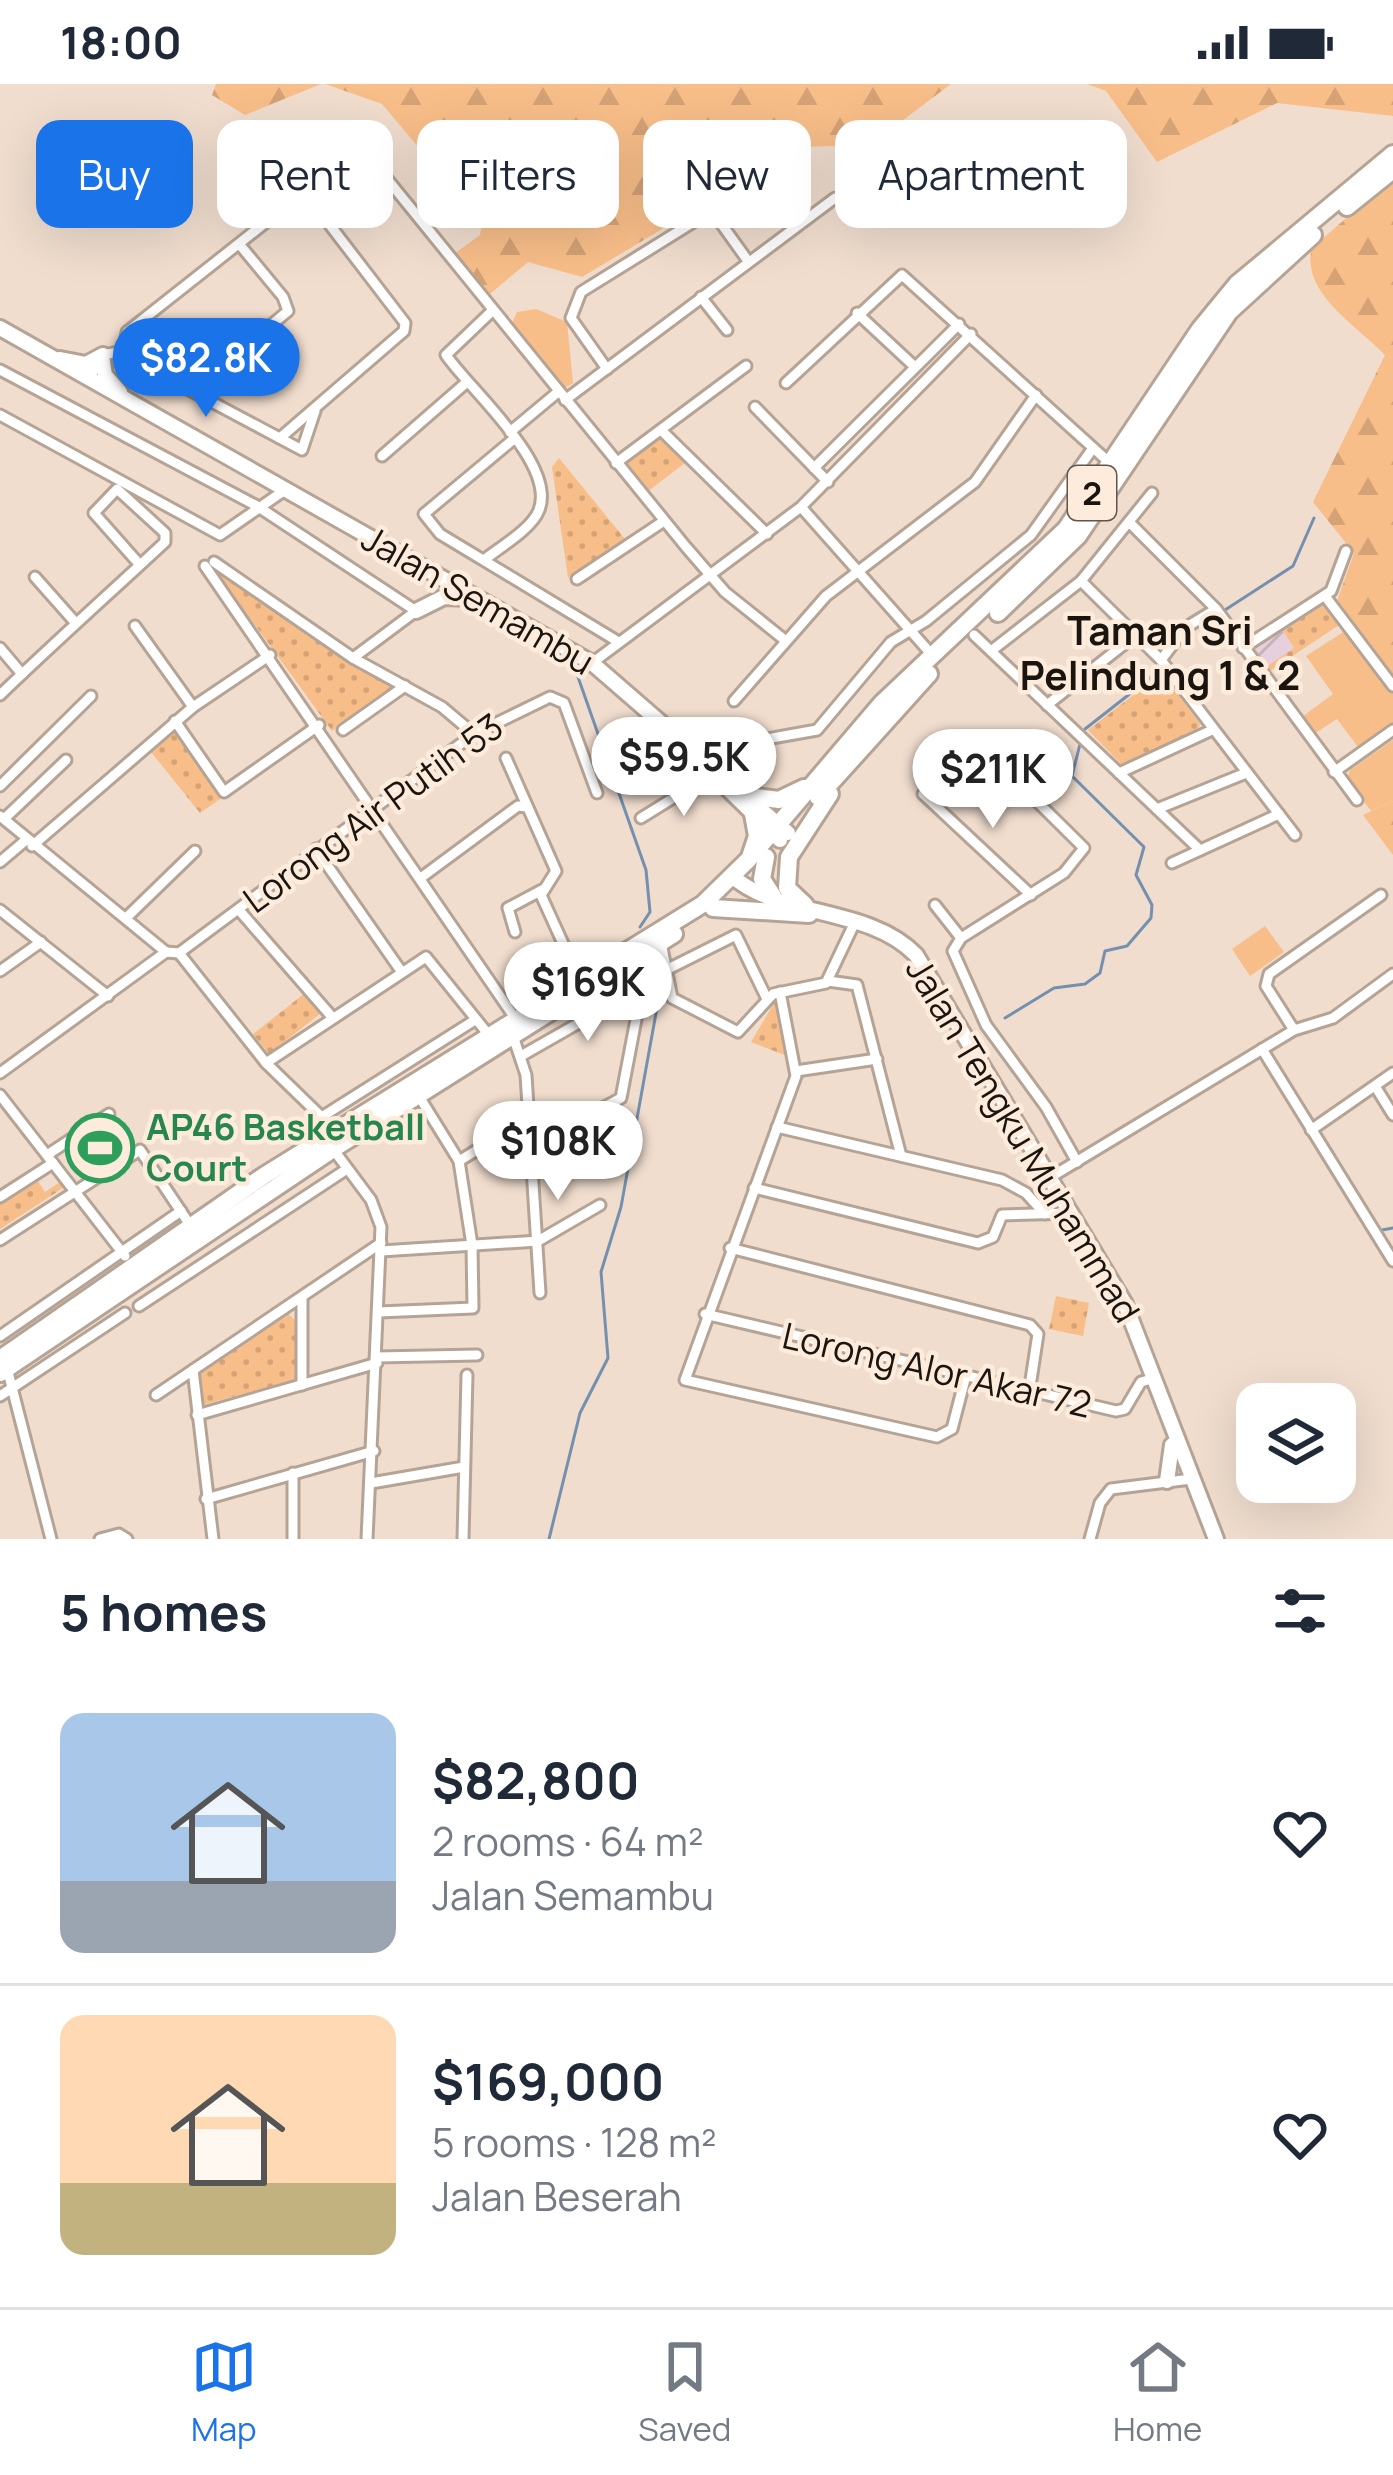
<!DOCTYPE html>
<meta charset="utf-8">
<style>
body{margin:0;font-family:Manrope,sans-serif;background:#f6f6f7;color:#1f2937;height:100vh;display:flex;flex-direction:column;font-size:45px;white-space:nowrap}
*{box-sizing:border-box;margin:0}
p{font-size:39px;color:#747a83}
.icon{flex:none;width:66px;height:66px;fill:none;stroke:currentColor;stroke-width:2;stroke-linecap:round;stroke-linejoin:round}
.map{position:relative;height:1455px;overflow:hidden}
.side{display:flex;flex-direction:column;background:#fff;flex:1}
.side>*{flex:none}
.banner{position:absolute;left:36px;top:36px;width:1323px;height:108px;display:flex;gap:24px}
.fabs{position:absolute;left:1236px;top:1299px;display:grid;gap:24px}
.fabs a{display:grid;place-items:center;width:120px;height:120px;border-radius:24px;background:#fff;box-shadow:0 12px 48px #0002;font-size:60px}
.price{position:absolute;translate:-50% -102px;padding:0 27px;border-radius:42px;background:#fff;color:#222;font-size:39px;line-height:78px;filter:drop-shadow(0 3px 6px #0008)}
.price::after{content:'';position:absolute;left:50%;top:72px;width:36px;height:27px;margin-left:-18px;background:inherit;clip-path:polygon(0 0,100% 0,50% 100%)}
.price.selected{background:#1a73e8;color:#fff}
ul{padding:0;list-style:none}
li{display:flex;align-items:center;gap:36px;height:300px;padding:0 60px}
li+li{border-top:3px solid #e0e1e3}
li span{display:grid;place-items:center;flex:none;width:336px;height:240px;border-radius:24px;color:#555}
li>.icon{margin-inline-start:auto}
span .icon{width:144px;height:144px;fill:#fffc;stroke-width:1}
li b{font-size:51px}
h2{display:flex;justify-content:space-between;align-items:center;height:144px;padding:0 60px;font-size:51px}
.pill{padding:0 42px;border-radius:24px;background:#fff;box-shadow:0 12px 48px #0002;font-size:42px;line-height:108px}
.pill.selected{background:#1a73e8;color:#fff}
.status{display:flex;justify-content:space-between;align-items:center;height:84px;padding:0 60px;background:#fff;direction:ltr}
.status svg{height:33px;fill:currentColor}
.dock{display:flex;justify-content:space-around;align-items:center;height:168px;border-top:3px solid #e0e1e3;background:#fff;font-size:33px;color:#747a83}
.dock a{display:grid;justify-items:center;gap:6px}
.dock .selected{color:#1a73e8}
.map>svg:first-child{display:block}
.industrial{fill:url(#industrial-furrows)}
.grass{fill:#f8be89}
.forest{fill:url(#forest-firs)}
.park{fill:url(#park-dots)}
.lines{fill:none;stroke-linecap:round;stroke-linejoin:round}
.stream{stroke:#7590af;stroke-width:3}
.street-casing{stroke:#b5a495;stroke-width:15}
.secondary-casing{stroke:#b5a495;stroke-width:20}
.highway-casing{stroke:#b5a495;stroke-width:22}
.street{stroke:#fff;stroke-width:9}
.secondary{stroke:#fff;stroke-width:14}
.highway{stroke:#fff;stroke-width:16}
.labels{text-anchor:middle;stroke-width:9;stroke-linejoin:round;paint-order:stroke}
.shield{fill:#fdebdb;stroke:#5f554c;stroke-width:3}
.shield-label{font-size:33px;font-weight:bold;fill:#1b150f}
.street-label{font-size:36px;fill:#1b150f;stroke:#fdebdb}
.leisure-label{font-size:36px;font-weight:bold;fill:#27864d;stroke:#fdebdb;text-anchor:start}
.neighbourhood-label{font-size:39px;font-weight:bold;fill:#1b150f;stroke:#fdebdb}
</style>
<div class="status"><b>18:00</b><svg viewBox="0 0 49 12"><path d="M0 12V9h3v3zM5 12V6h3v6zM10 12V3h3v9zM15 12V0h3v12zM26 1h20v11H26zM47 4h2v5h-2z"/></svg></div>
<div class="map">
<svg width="1393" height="1455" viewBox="0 0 1393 1455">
<defs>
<pattern id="industrial-furrows" width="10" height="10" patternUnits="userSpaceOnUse" patternTransform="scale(3)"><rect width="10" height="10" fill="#e6d0dd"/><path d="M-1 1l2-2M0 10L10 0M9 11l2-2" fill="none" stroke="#c5b2bc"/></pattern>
<pattern id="forest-firs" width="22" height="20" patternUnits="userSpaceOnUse" patternTransform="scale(3)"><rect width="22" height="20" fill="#f8be89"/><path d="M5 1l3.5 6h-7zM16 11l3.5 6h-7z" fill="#d4a275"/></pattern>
<pattern id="park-dots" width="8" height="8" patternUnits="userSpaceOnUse" patternTransform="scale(3)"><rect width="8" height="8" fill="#f8be89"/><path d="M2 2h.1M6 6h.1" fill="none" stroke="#d4a275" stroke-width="1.8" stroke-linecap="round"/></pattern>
</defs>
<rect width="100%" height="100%" fill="#f0ddce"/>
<polygon class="industrial" points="1283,547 1294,564 1267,582 1255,565"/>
<g class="grass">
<polygon points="536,225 567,238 573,299 565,304 510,244 517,228"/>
<polygon points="1345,547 1393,609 1393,639 1358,663 1337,635 1314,650 1302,633 1333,610 1306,572"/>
<polygon points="1393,656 1393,717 1371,727 1347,695 1350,686"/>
<polygon points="1265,842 1284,868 1250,892 1232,865"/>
<polygon points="109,1045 121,1060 90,1082 79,1067"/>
</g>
<g class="forest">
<polygon points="216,0 321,0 245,31 212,11"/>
<polygon points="325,0 951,0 870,61 799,63 582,193 528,178 490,210 454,170 480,151 488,102 447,97 382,20"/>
<polygon points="1087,0 1393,0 1393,32 1277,19 1157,78 1106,7"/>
<path d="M1393,93v498l-56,-74 17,-48 -41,-51 72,-147c-28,-29 -85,-63 -73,-107z"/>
<polygon points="1393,717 1393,771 1363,731"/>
</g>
<g class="park">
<polygon points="661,348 685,379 647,408 623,378"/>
<polygon points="559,374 625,455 568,494 552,383"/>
<polygon points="210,479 393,605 332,647"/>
<polygon points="1323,520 1339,541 1270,587 1267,582 1294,564 1283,547"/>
<polygon points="1162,589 1200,640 1198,646 1121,680 1088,646"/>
<polygon points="177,645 223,713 200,729 151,668"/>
<polygon points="305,909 321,929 269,970 253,950"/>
<polygon points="777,914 787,972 751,958"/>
<polygon points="36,1094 45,1108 60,1098 63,1104 0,1145 0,1118"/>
<polygon points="1056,1212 1089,1219 1083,1252 1049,1245"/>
<polygon points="287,1229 295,1236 295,1296 202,1321 200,1290"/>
</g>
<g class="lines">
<g class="stream">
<polyline points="1225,526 1293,482 1314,434"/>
<polyline points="1169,574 1187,550 1213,533"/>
<polyline points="572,576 646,786 650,828 640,843"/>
<polyline points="1085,645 1159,587"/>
<polyline points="1005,934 1054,904 1085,900 1100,889 1105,867 1127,862 1151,834 1152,821 1136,791 1144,763 1072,692 1080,660"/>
<polyline points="1382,1146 1393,1144"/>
<polyline points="549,1455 580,1329 608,1274 601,1188 621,1123 660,907 653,883"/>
</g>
<defs>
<g id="street">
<polyline points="307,81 350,63 362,64 686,463 725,508 786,557"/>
<polyline points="774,91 805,135"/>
<polyline points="240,161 283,213 288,227 209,293 197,293 126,254 127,248 289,120 313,119 405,239 404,247 280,354"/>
<polyline points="701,213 727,246"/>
<polyline points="857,229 915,283"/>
<polyline points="607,285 571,234 581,208 708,129 715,131 748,177"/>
<polyline points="0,286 257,422 416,527 353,574"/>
<polyline points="92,290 103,271 118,268 302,366 315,327"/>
<polyline points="786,299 902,191 1111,380"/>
<polyline points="565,316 835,114"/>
<polyline points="755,323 828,398"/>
<polyline points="0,331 220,451 282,408"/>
<polyline points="661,346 767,450"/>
<polyline points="510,348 558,308"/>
<polyline points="515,354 424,430 440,450 617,557"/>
<polyline points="382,372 467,298"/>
<polyline points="616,379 746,282"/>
<polyline points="814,384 959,240"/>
<polyline points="801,423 933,572"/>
<polyline points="1129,438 1216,525 1357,716"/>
<path d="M484,476c16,-13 48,-31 55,-50 18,-46 -69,-120 -93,-155l45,-43"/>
<polyline points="214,478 353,574 442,623 474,650"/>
<polyline points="205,482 515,934"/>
<polyline points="35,493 74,537"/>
<polyline points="577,495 664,437"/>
<polyline points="1081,497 1161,576 1295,751"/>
<polyline points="1325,512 1393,602"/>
<polyline points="135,542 193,623"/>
<polyline points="974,551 1200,766"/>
<polyline points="0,564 22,590"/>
<polyline points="1243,564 1331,507 1346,467"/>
<polyline points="991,567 1081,497 1152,409"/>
<polyline points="1161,576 1185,544 1216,525"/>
<polyline points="592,579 801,423 971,250"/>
<path d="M0,611c54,-52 110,-102 165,-153v-9l-48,-44 -23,24 46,52"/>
<polyline points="734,617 826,512 975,398 1036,311"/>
<polyline points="1047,621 1137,550"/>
<polyline points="175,637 224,708 319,641"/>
<polyline points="343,646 405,602"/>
<polyline points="755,657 817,646 891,558 926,537 1031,451 1093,364"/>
<polyline points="990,671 1084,764 1064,789 961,854 953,867 986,941 1046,1023 1077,1078"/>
<polyline points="506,674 556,787 541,811 580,897"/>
<polyline points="1334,688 1393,646"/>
<polyline points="1119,689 1212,646"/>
<polyline points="0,702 91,612"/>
<polyline points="923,710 1031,811"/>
<polyline points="1157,725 1246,689"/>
<polyline points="0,732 166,868"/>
<polyline points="641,734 720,685"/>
<polyline points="4,735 66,676"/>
<polyline points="32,762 193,623 270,571"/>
<polyline points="316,765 401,887"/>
<polyline points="0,778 26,756"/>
<polyline points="1172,779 1279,730"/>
<polyline points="422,793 518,722 527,723"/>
<polyline points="935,821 961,854"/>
<polyline points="0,826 108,912"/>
<polyline points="239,826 332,933"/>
<polyline points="126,834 195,767"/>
<polyline points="515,848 508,824 542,806"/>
<polyline points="661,859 672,914 738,948 773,910 826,899 855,838"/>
<polyline points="166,868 179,869 474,650 550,613 564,619 597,709"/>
<polyline points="179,869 266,979 335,1046"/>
<polyline points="666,886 736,851 767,915"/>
<polyline points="0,887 41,858"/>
<polyline points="828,897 857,901 901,1072"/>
<polyline points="780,908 796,992 685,1296 937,1353 952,1345 965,1295"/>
<polyline points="1294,946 1266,902 1269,890 1381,811"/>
<polyline points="513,952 526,991 540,1209"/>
<polyline points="1262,965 1393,1177"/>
<polyline points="521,972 633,908"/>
<polyline points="266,979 426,873 488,950"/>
<polyline points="796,987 877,975"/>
<polyline points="0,989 166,868"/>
<polyline points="1375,1002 1393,1031"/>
<polyline points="0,1011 125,1172"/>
<polyline points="320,1034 475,936"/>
<polyline points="777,1043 1002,1096 1026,1109 1045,1130"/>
<polyline points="1311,1046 1393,989"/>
<polyline points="531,1063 621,1014 638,925 631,881"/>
<polyline points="333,1065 371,1116 381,1143 367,1455"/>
<polyline points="47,1071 109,1030"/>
<polyline points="459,1077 529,1034"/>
<polyline points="1051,1093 1294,946 1333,934 1393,890"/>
<polyline points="754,1104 978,1159 993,1153 1002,1131 1073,1129"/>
<polyline points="0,1113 53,1079"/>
<polyline points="0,1156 140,1066 190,1141"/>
<polyline points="730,1164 1030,1241 1038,1250 1029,1309"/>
<polyline points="381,1167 538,1157 600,1121"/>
<polyline points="302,1213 302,1301"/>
<polyline points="139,1222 347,1085"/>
<polyline points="379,1228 473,1224 472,1161 459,1077 420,1014"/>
<polyline points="705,1230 1116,1327 1125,1325 1141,1298 1155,1294"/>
<polyline points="0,1252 181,1127"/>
<polyline points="377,1273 477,1271"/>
<polyline points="7,1284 51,1455"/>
<polyline points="193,1286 213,1455"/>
<polyline points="156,1311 381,1159"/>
<polyline points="0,1312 125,1229"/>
<polyline points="197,1331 377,1279"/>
<polyline points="293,1389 293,1455"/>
<polyline points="371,1399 464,1383"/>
<polyline points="206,1415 374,1367"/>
<polyline points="100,1455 119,1450 127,1455"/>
<polyline points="463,1455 467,1291"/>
<polyline points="1090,1455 1100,1419 1111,1405 1191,1395"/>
</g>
<g id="secondary">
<polyline points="0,244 592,579 788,749"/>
<polyline points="102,272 105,291 120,308"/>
<polyline points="60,275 86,280 103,271"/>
<polyline points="416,527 444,513 469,514"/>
<polyline points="727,704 780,756"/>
<path d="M732,792c47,42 137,30 184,79l209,349 91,235"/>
<polyline points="1167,1397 1172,1361"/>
</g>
<g id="highway">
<polyline points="1347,123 1393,86"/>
<polyline points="998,529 1078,452 1229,228 1313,151"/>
<polyline points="749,712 779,716 804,704"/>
<polyline points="818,713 929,590"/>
<polyline points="751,770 757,752 753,730"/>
<polyline points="766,773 762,795 773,812"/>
<polyline points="805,821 787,804 789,773 830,710"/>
<polyline points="713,824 809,830"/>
<polyline points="0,1275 265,1091 703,820 748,776 882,619 1066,445 1200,245 1237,200 1393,70"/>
<polyline points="0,1289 333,1065 674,850"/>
</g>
</defs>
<use href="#street" class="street-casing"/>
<use href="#secondary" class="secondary-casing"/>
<use href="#highway" class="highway-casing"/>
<use href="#street" class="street"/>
<use href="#secondary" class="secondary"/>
<use href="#highway" class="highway"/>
</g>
<defs>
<symbol id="stadium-ring" viewBox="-11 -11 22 22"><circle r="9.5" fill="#fdebdb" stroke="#2e9e5b" stroke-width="1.5"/><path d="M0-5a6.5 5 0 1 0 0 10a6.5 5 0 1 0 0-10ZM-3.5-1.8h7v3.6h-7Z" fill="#2e9e5b"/></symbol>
</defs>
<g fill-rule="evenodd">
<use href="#stadium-ring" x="62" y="1026" width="76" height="76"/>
</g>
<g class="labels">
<rect class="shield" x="1068" y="382" width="48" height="54" rx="9"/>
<g class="shield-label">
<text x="1092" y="421">2</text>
</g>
<g class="street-label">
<text transform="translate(478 516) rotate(30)" y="13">Jalan Semambu</text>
<text transform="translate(373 729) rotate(-36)" y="13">Lorong Air Putih 53</text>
<text transform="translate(1023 1056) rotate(59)" y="13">Jalan Tengku Muhammad</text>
<text transform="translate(937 1286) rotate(13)" y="13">Lorong Alor Akar 72</text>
</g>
<g class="leisure-label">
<text x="146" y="1056">AP46 Basketball<tspan x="146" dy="41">Court</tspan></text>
</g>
<g class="neighbourhood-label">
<text x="1160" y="561">Taman Sri<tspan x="1160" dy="45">Pelindung 1 &amp; 2</tspan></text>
</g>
</g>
</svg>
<div class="fabs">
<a><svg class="icon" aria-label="layers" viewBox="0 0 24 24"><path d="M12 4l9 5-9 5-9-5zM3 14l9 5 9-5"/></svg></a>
</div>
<b class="price selected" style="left:206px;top:336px">$82.8K</b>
<b class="price" style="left:684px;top:735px">$59.5K</b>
<b class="price" style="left:993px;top:747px">$211K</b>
<b class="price" style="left:588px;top:960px">$169K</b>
<b class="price" style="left:558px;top:1119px">$108K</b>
<div class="banner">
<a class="pill selected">Buy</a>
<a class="pill">Rent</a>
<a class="pill">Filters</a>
<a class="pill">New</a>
<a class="pill">Apartment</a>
</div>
</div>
<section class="side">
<h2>5 homes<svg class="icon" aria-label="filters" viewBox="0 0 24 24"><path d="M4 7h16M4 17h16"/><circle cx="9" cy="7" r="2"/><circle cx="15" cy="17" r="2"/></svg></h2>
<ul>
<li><span style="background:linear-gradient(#a9c7e8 70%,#9aa5b1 0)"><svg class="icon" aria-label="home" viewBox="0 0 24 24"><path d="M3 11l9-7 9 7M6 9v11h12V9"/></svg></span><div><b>$82,800</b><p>2 rooms · 64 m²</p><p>Jalan Semambu</p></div><svg class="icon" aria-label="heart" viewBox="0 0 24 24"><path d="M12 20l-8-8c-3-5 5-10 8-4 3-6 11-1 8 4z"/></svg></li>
<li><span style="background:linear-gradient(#ffd9b3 70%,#c2b280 0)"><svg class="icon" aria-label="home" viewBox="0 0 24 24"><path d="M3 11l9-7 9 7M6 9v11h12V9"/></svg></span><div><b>$169,000</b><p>5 rooms · 128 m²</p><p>Jalan Beserah</p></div><svg class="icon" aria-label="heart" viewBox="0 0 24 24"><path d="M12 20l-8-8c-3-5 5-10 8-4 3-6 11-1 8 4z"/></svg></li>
</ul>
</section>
<nav class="dock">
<a class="selected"><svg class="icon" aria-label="map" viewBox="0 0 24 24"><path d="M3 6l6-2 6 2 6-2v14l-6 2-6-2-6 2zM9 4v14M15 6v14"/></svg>Map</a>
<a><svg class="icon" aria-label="saved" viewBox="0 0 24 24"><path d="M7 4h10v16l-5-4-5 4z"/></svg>Saved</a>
<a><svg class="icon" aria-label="home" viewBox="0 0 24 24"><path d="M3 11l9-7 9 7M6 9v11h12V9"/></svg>Home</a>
</nav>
